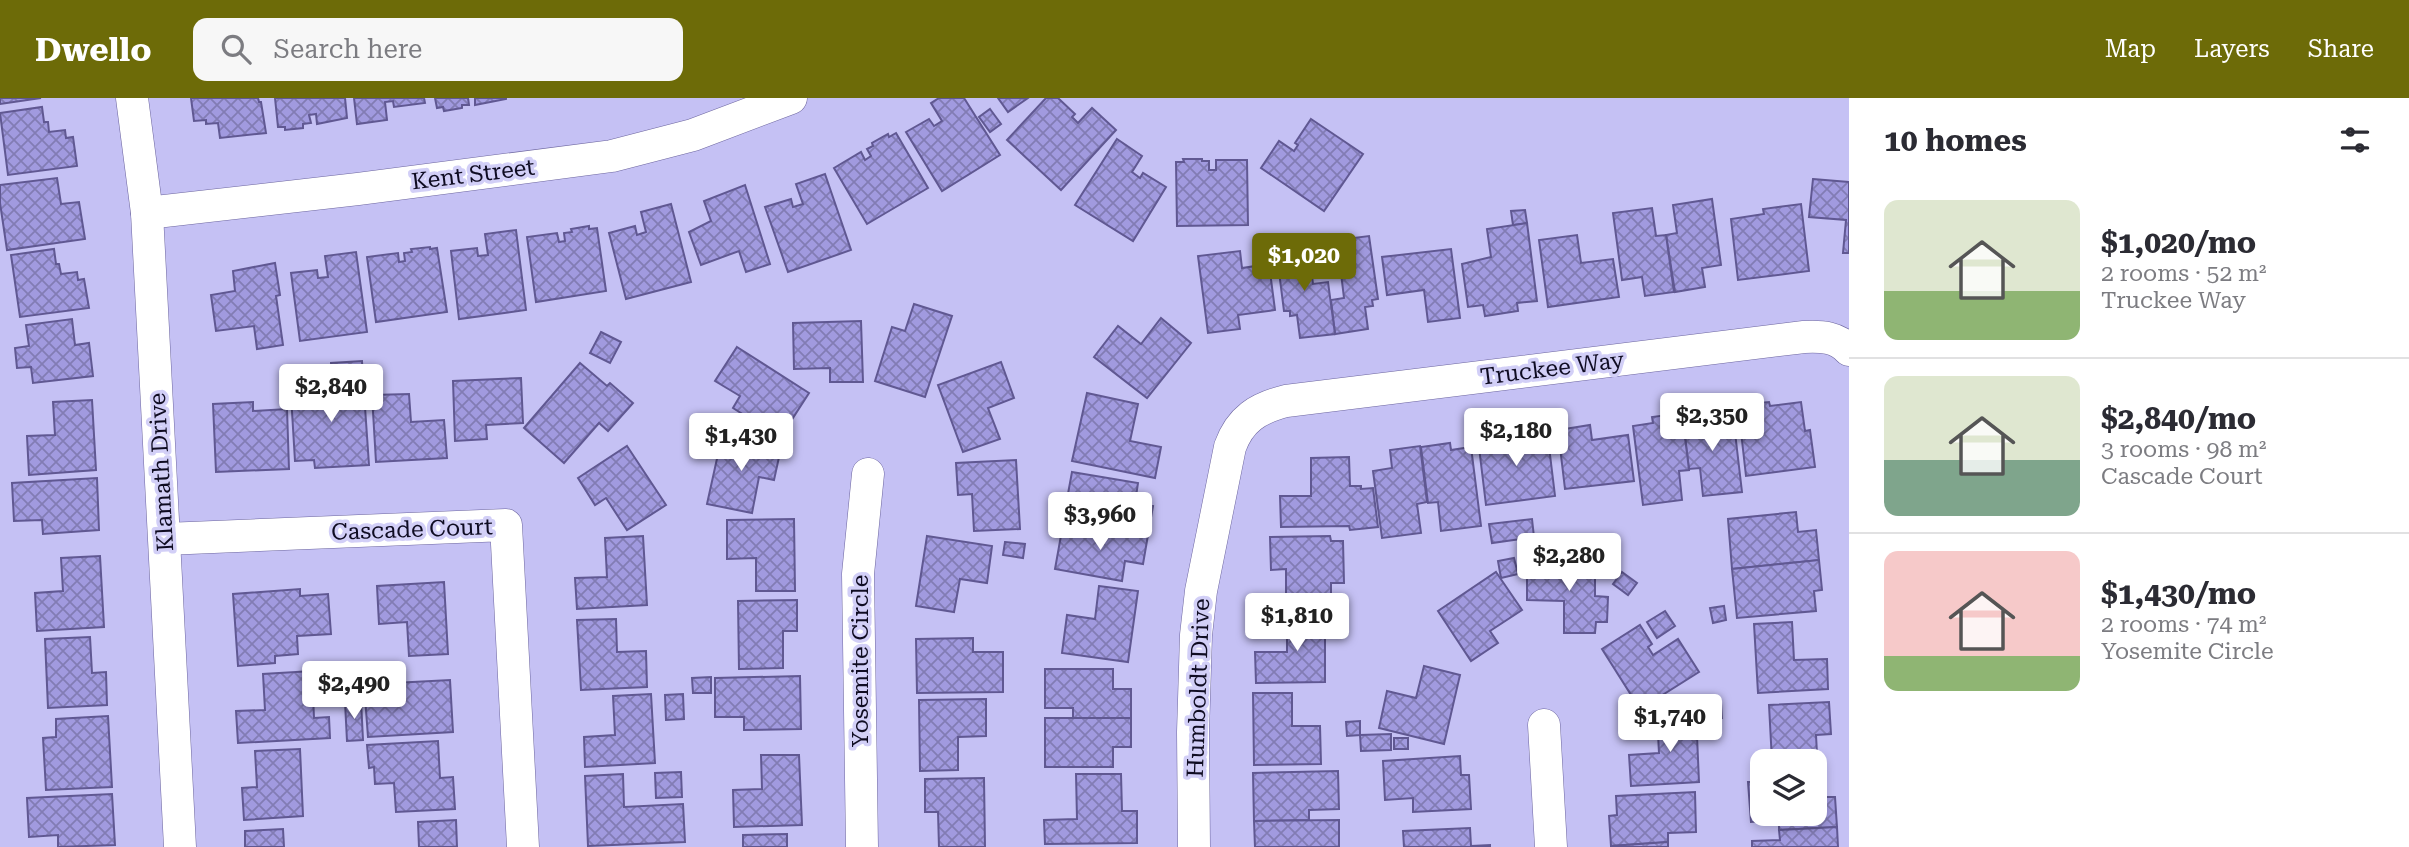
<!DOCTYPE html>
<meta charset="utf-8">
<style>
body{margin:0;font-family:"Roboto Serif",serif;background:#f7f7f7;color:#2b2b33;height:100vh;display:flex;flex-direction:column;font-size:26px;white-space:nowrap}
*{box-sizing:border-box;margin:0}
p{font-size:23px;color:#7c7c81}
.icon{flex:none;width:38px;height:38px;fill:none;stroke:currentColor;stroke-width:2;stroke-linecap:round;stroke-linejoin:round}
.map{position:relative;flex:1;overflow:hidden}
.drawer{display:flex;flex-direction:column;background:#fff;width:560px}
.drawer>*{flex:none}
.fabs{position:absolute;left:1750px;top:651px;display:grid;gap:14px}
.fabs a{display:grid;place-items:center;width:77px;height:77px;border-radius:14px;background:#fff;box-shadow:0 4px 10px #0003;font-size:35px}
.price{position:absolute;translate:-50% -60px;padding:0 16px;border-radius:7px;background:#fff;color:#222;font-size:23px;line-height:46px;filter:drop-shadow(0 2px 4px #0008)}
.price::after{content:'';position:absolute;left:50%;top:42px;width:21px;height:16px;margin-left:-10px;background:inherit;clip-path:polygon(0 0,100% 0,50% 100%)}
.price.selected{background:#6d6b08;color:#fff}
ul{padding:0;list-style:none}
li{display:flex;align-items:center;gap:21px;height:175px;padding:0 35px}
li+li{border-top:2px solid #e1e1e2}
li span{display:grid;place-items:center;flex:none;width:196px;height:140px;border-radius:14px;color:#555}
li>.icon{margin-inline-start:auto}
span .icon{width:84px;height:84px;fill:#fffc;stroke-width:1}
li b{font-size:30px}
h2{display:flex;justify-content:space-between;align-items:center;height:84px;padding:0 35px;font-size:30px}
header{display:flex;align-items:center;gap:42px;box-sizing:border-box;height:98px;padding:0 35px;background:#6d6b08;color:#fff}
header strong{font-size:33px}
nav{display:flex;gap:38px;margin-inline-start:auto;font-size:24px}
.search{width:490px;height:63px;background:#f7f7f7;display:flex;align-items:center;gap:18px;box-sizing:border-box;padding:0 24px;border-radius:14px;color:#7c7c81;font-size:26px}
main{display:flex;flex:1;min-height:0}
.map>svg:first-child{display:block}
.building{fill:url(#building-cross-hatch);stroke:#605892;stroke-width:2}
.lines{fill:none;stroke-linecap:round;stroke-linejoin:round}
.minor-casing{stroke:#6c659f;stroke-width:33}
.minor{stroke:#fff;stroke-width:32}
.labels{text-anchor:middle;stroke-width:7;stroke-linejoin:round;paint-order:stroke}
.street-label{font-size:23px;fill:#0f0c22;stroke:#d2cff7}
</style>
<header>
<strong>Dwello</strong>
<div class="search"><svg class="icon" aria-label="search" viewBox="0 0 24 24"><circle cx="10" cy="10" r="6"/><path d="M15 15l6 6"/></svg>Search here</div>
<nav><a>Map</a><a>Layers</a><a>Share</a></nav>
</header>
<main>
<div class="map">
<svg width="1849" height="749" viewBox="0 0 1849 749">
<defs>
<pattern id="building-cross-hatch" width="8" height="8" patternUnits="userSpaceOnUse" patternTransform="scale(1.75)"><rect width="8" height="8" fill="#a19adf"/><path d="M0 0l8 8M0 8l8-8" fill="none" stroke="#827cb4"/></pattern>
</defs>
<rect width="100%" height="100%" fill="#c5c1f4"/>
<g class="building">
<polygon points="0,0 41,0 0,6"/>
<polygon points="191,0 258,0 259,4 261,4 266,35 220,40 218,25 206,26 206,22 194,23"/>
<polygon points="275,0 345,0 347,20 317,26 316,16 309,17 311,25 303,26 303,30 285,32 285,29 278,29"/>
<polygon points="354,0 424,0 425,5 394,9 393,3 385,4 387,22 357,26"/>
<polygon points="435,0 468,0 469,7 462,7 462,10 444,13 443,9 437,10"/>
<polygon points="475,0 506,0 506,1 475,7"/>
<polygon points="939,0 964,0 1000,57 942,93 906,34 929,21 934,28 942,23 931,5"/>
<polygon points="998,0 1028,0 1008,14"/>
<polygon points="1046,0 1058,0 1075,16 1072,19 1078,25 1092,10 1116,32 1061,92 1007,42"/>
<polygon points="42,9 44,24 48,24 49,34 65,32 66,40 73,39 77,68 8,77 0,15"/>
<polygon points="990,11 1001,26 990,34 979,19"/>
<polygon points="1311,21 1363,56 1324,113 1261,70 1279,43 1294,53 1298,47 1295,45"/>
<polygon points="896,35 928,90 867,126 834,70 861,54 865,62 871,58 867,51 873,48 872,45 888,36 889,39"/>
<polygon points="1117,41 1142,58 1132,74 1140,80 1143,75 1166,89 1133,143 1075,107"/>
<polygon points="1183,61 1202,61 1202,63 1209,63 1209,72 1216,72 1216,62 1247,62 1248,127 1177,128 1176,64 1184,64"/>
<polygon points="825,76 851,152 788,174 765,109 791,101 793,109 803,106 796,86"/>
<polygon points="57,80 61,106 79,104 85,141 7,152 0,105 0,87"/>
<polygon points="1813,81 1849,84 1849,155 1843,155 1846,122 1809,119"/>
<polygon points="745,87 770,166 746,174 739,153 701,167 689,134 711,123 704,103"/>
<polygon points="1712,101 1721,167 1702,170 1705,189 1675,194 1666,137 1677,135 1673,107"/>
<polygon points="671,106 691,184 626,201 609,135 635,128 637,137 646,134 641,114"/>
<polygon points="1801,106 1809,173 1738,182 1731,121 1764,116 1763,111"/>
<polygon points="1652,110 1656,138 1666,137 1674,194 1645,198 1642,179 1622,182 1613,115"/>
<polygon points="1525,112 1527,125 1513,127 1511,113"/>
<polygon points="1527,125 1537,203 1517,205 1518,213 1485,218 1483,207 1468,209 1462,166 1491,159 1487,131"/>
<polygon points="589,128 589,131 597,130 606,193 536,204 527,139 557,135 559,144 565,143 564,135 572,134 571,131"/>
<polygon points="516,132 526,212 459,221 451,153 477,150 478,158 488,157 485,136"/>
<polygon points="1577,137 1581,165 1613,161 1619,199 1548,209 1539,142"/>
<polygon points="1369,138 1378,201 1372,202 1373,208 1365,209 1368,231 1335,236 1331,202 1344,200 1337,142"/>
<polygon points="1308,146 1313,186 1328,184 1335,236 1300,240 1297,217 1290,218 1290,213 1284,213 1276,150"/>
<polygon points="430,149 430,151 437,150 447,214 376,224 367,159 398,155 399,164 405,163 404,155 412,154 411,151"/>
<polygon points="54,151 56,166 59,166 61,176 77,174 78,182 84,181 89,210 20,219 11,157"/>
<polygon points="1451,151 1460,220 1428,224 1424,192 1387,197 1382,159"/>
<polygon points="1240,153 1242,170 1269,166 1275,212 1238,217 1240,231 1208,235 1198,158"/>
<polygon points="356,154 367,234 300,243 291,175 317,172 318,180 328,179 325,158"/>
<polygon points="275,165 280,197 276,198 283,247 257,251 254,228 216,233 211,197 235,193 233,173"/>
<polygon points="914,206 952,218 925,299 875,283 892,229 905,233"/>
<polygon points="1161,220 1191,245 1147,300 1094,259 1118,228 1141,246"/>
<polygon points="72,221 75,247 89,245 93,278 33,285 31,269 17,270 15,250 29,248 26,227"/>
<polygon points="861,223 863,284 830,284 830,270 794,271 793,225"/>
<polygon points="601,234 621,244 610,265 590,255"/>
<polygon points="737,249 809,295 780,340 733,310 740,298 715,283"/>
<polygon points="362,263 363,280 332,282 331,265"/>
<polygon points="1001,264 1014,300 988,310 1000,341 963,354 938,287"/>
<polygon points="580,265 607,288 610,285 633,305 608,333 599,325 564,365 524,330"/>
<polygon points="307,271 308,284 294,285 293,272"/>
<polygon points="363,280 369,367 315,370 314,362 295,363 291,297 310,295 310,284"/>
<polygon points="521,280 523,325 486,327 487,341 455,343 453,283"/>
<polygon points="1087,295 1138,306 1130,343 1161,349 1155,380 1072,363"/>
<polygon points="409,296 411,324 444,322 447,360 376,364 372,297"/>
<polygon points="92,302 96,372 29,377 27,338 55,337 53,304"/>
<polygon points="253,304 253,313 287,311 289,371 216,374 213,306"/>
<polygon points="1769,304 1770,308 1801,304 1805,333 1810,332 1815,369 1746,378 1738,307"/>
<polygon points="1712,311 1714,329 1734,326 1742,394 1703,398 1700,370 1689,371 1682,314"/>
<polygon points="1682,315 1689,372 1679,373 1682,402 1643,407 1633,328 1653,325 1652,319"/>
<polygon points="1590,327 1592,342 1628,337 1634,383 1565,391 1558,332"/>
<polygon points="1547,332 1555,398 1486,407 1478,341"/>
<polygon points="722,338 781,350 774,382 759,379 752,415 707,406"/>
<polygon points="1450,345 1451,352 1471,349 1481,428 1441,433 1438,404 1428,405 1421,349"/>
<polygon points="627,348 666,407 627,432 606,400 595,407 578,380"/>
<polygon points="1420,348 1427,404 1417,406 1421,435 1382,440 1373,373 1392,370 1390,352"/>
<polygon points="1349,359 1350,388 1361,388 1361,391 1373,390 1378,429 1350,432 1349,428 1281,429 1280,398 1311,398 1311,360"/>
<polygon points="1016,362 1020,431 974,433 972,396 958,397 956,365"/>
<polygon points="1072,374 1138,385 1135,405 1153,408 1148,437 1091,427 1092,418 1065,412"/>
<polygon points="97,380 99,432 43,436 42,422 14,423 12,385"/>
<polygon points="1796,414 1798,434 1816,432 1819,462 1732,471 1728,421"/>
<polygon points="794,421 795,493 756,493 756,460 727,461 727,422"/>
<polygon points="1532,421 1534,439 1492,445 1489,426"/>
<polygon points="1091,428 1148,437 1143,466 1125,463 1122,483 1055,471 1062,432 1089,437"/>
<polygon points="643,438 647,507 577,511 575,480 607,479 605,440"/>
<polygon points="927,438 992,448 987,485 960,481 954,514 916,508"/>
<polygon points="1330,438 1331,443 1343,443 1344,485 1331,485 1331,507 1286,508 1286,471 1271,472 1270,439"/>
<polygon points="1005,444 1025,446 1023,460 1003,457"/>
<polygon points="100,458 104,529 37,533 35,495 63,493 61,460"/>
<polygon points="1514,460 1518,476 1501,480 1498,463"/>
<polygon points="1819,462 1822,492 1814,493 1816,513 1737,520 1732,471"/>
<polygon points="1527,464 1595,465 1595,498 1608,499 1607,524 1596,524 1595,535 1564,535 1564,503 1527,502"/>
<polygon points="1496,474 1522,512 1490,533 1498,545 1471,563 1438,513"/>
<polygon points="1622,474 1637,485 1628,497 1613,486"/>
<polygon points="444,484 448,556 409,558 407,524 379,526 377,488"/>
<polygon points="1099,488 1138,493 1128,564 1062,555 1067,517 1095,521"/>
<polygon points="300,491 300,498 328,496 331,536 297,538 298,556 275,558 275,565 238,568 233,496"/>
<polygon points="797,502 797,533 783,533 783,570 739,571 738,503"/>
<polygon points="1724,508 1726,522 1713,525 1710,510"/>
<polygon points="1665,513 1675,528 1657,540 1647,524"/>
<polygon points="1325,515 1325,584 1256,585 1255,554 1287,554 1287,516"/>
<polygon points="616,521 617,554 646,553 647,589 581,592 577,522"/>
<polygon points="1792,524 1794,562 1827,561 1828,591 1758,595 1754,526"/>
<polygon points="1640,527 1652,546 1648,549 1653,557 1678,541 1699,574 1640,611 1602,551"/>
<polygon points="90,539 92,575 106,574 107,607 48,610 45,541"/>
<polygon points="973,540 973,554 1003,554 1003,594 917,595 916,541"/>
<polygon points="1424,568 1460,577 1444,646 1379,630 1387,593 1416,600"/>
<polygon points="1045,571 1113,571 1113,591 1131,591 1131,620 1073,620 1073,610 1045,610"/>
<polygon points="312,573 314,620 329,619 330,640 238,645 236,613 265,612 263,576"/>
<polygon points="800,578 801,631 744,632 744,619 715,619 715,580"/>
<polygon points="711,579 711,595 693,595 692,580"/>
<polygon points="450,582 453,634 368,639 365,599 395,598 394,585"/>
<polygon points="1253,595 1292,595 1292,628 1320,628 1321,666 1254,667"/>
<polygon points="651,596 655,665 585,669 584,639 615,637 613,598"/>
<polygon points="683,596 684,621 666,622 665,597"/>
<polygon points="986,601 986,638 958,639 958,672 920,673 919,602"/>
<polygon points="361,602 363,642 347,643 345,604"/>
<polygon points="1829,604 1831,636 1816,637 1818,674 1815,674 1815,663 1772,663 1769,607"/>
<polygon points="1721,605 1722,620 1701,622 1700,606"/>
<polygon points="1696,615 1699,684 1631,688 1629,657 1659,655 1657,617"/>
<polygon points="108,618 112,689 46,692 43,640 56,639 56,621"/>
<polygon points="1045,620 1131,620 1131,649 1113,649 1113,669 1045,669"/>
<polygon points="1360,623 1360,637 1347,638 1346,624"/>
<polygon points="1391,636 1391,652 1361,653 1360,637"/>
<rect x="1394" y="640" width="14" height="11"/>
<polygon points="438,643 440,680 453,679 455,711 396,714 394,685 375,686 374,669 369,670 367,647"/>
<polygon points="300,651 303,718 244,722 242,690 257,689 255,653"/>
<polygon points="761,657 799,657 802,727 734,729 733,692 762,691"/>
<polygon points="1460,658 1461,677 1469,677 1471,711 1413,714 1413,700 1385,702 1383,663"/>
<polygon points="1338,673 1339,711 1309,712 1309,722 1254,723 1253,675"/>
<polygon points="681,674 682,699 656,700 655,675"/>
<polygon points="623,676 624,709 683,706 685,744 588,748 585,678"/>
<polygon points="1076,676 1121,676 1122,713 1137,713 1137,745 1045,746 1044,722 1077,721"/>
<polygon points="984,680 985,749 939,749 938,714 925,714 925,681"/>
<polygon points="1815,681 1816,699 1835,699 1837,729 1779,732 1779,722 1751,724 1748,684 1762,684 1762,716 1815,716"/>
<polygon points="1695,694 1696,734 1668,735 1668,744 1611,748 1609,718 1617,717 1616,698"/>
<polygon points="112,696 115,747 58,749 58,737 29,739 27,700"/>
<polygon points="456,722 457,749 419,749 418,724"/>
<polygon points="1339,722 1339,749 1255,749 1254,723"/>
<polygon points="1837,729 1838,749 1752,749 1752,743 1780,742 1779,732"/>
<polygon points="1470,730 1471,748 1490,747 1490,749 1404,749 1403,733"/>
<polygon points="283,731 284,749 245,749 245,733"/>
<polygon points="787,736 787,749 743,749 743,737"/>
<polygon points="1668,744 1668,749 1611,749 1611,748"/>
</g>
<g class="lines">
<defs>
<g id="minor">
<polyline points="132,0 147,115 180,749"/>
<polyline points="147,115 358,91 612,58 693,37 791,0"/>
<polyline points="165,441 506,427 523,749"/>
<polyline points="1544,627 1551,749"/>
<polyline points="862,749 858,476 868,376"/>
<path d="M1194,749l-1,-115 3,-97 5,-44 29,-144c10,-28 28,-39 56,-46l518,-64c18,-1 33,0 45,13"/>
</g>
</defs>
<use href="#minor" class="minor-casing"/>
<use href="#minor" class="minor"/>
</g>
<g class="labels">
<g class="street-label">
<text transform="translate(473 76) rotate(-7)" y="8">Kent Street</text>
<text transform="translate(1552 270) rotate(-7)" y="8">Truckee Way</text>
<text transform="translate(161 374) rotate(-93)" y="8">Klamath Drive</text>
<text transform="translate(412 431) rotate(-2)" y="8">Cascade Court</text>
<text transform="translate(860 563) rotate(-90)" y="8">Yosemite Circle</text>
<text transform="translate(1198 590) rotate(-88)" y="8">Humboldt Drive</text>
</g>
</g>
</svg>
<div class="fabs">
<a><svg class="icon" aria-label="layers" viewBox="0 0 24 24"><path d="M12 4l9 5-9 5-9-5zM3 14l9 5 9-5"/></svg></a>
</div>
<b class="price selected" style="left:1304px;top:195px">$1,020</b>
<b class="price" style="left:331px;top:326px">$2,840</b>
<b class="price" style="left:1712px;top:355px">$2,350</b>
<b class="price" style="left:1516px;top:370px">$2,180</b>
<b class="price" style="left:741px;top:375px">$1,430</b>
<b class="price" style="left:1100px;top:454px">$3,960</b>
<b class="price" style="left:1569px;top:495px">$2,280</b>
<b class="price" style="left:1297px;top:555px">$1,810</b>
<b class="price" style="left:354px;top:623px">$2,490</b>
<b class="price" style="left:1670px;top:656px">$1,740</b>
</div>
<section class="drawer">
<h2>10 homes<svg class="icon" aria-label="filters" viewBox="0 0 24 24"><path d="M4 7h16M4 17h16"/><circle cx="9" cy="7" r="2"/><circle cx="15" cy="17" r="2"/></svg></h2>
<ul>
<li><span style="background:linear-gradient(#dfe7d0 65%,#8fb573 0)"><svg class="icon" aria-label="home" viewBox="0 0 24 24"><path d="M3 11l9-7 9 7M6 9v11h12V9"/></svg></span><div><b>$1,020/mo</b><p>2 rooms · 52 m²</p><p>Truckee Way</p></div></li>
<li><span style="background:linear-gradient(#dfe7d0 60%,#7fa58c 0)"><svg class="icon" aria-label="home" viewBox="0 0 24 24"><path d="M3 11l9-7 9 7M6 9v11h12V9"/></svg></span><div><b>$2,840/mo</b><p>3 rooms · 98 m²</p><p>Cascade Court</p></div></li>
<li><span style="background:linear-gradient(#f6c9c9 75%,#8fb573 0)"><svg class="icon" aria-label="home" viewBox="0 0 24 24"><path d="M3 11l9-7 9 7M6 9v11h12V9"/></svg></span><div><b>$1,430/mo</b><p>2 rooms · 74 m²</p><p>Yosemite Circle</p></div></li>
</ul>
</section>
</main>
